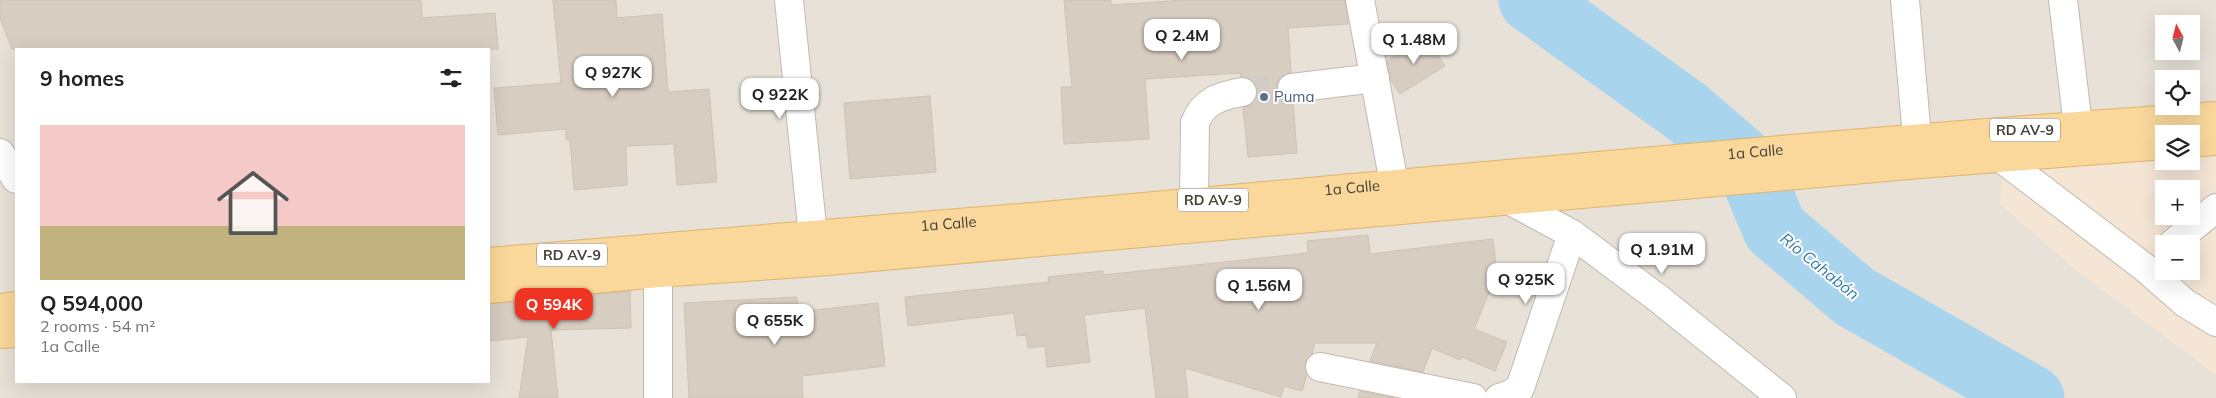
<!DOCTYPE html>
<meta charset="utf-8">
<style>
body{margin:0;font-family:Mulish,sans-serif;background:#f2f2f2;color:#222;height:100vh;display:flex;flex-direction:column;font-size:19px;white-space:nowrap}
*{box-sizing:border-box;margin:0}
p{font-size:16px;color:#767676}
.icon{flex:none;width:28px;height:28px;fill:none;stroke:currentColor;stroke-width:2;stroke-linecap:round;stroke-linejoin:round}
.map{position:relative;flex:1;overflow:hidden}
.panel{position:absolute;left:15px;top:48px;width:475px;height:335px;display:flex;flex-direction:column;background:#fff;border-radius:0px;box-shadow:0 5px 20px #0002}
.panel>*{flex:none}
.needle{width:32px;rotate:353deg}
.controls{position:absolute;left:2155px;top:15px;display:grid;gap:10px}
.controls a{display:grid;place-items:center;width:45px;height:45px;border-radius:0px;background:#fff;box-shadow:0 5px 20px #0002;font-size:25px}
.price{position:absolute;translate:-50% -42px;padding:0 11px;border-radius:10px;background:#fff;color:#222;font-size:16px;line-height:32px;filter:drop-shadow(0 1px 2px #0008)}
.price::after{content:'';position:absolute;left:50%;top:30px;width:15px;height:11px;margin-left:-8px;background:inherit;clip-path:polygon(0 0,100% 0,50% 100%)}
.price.on{background:#f03423;color:#fff}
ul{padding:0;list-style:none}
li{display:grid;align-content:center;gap:10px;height:265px;padding:0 25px}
li span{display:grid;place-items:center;height:155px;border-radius:0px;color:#555}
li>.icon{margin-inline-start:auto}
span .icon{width:90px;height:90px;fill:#fffc;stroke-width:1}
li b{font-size:21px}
h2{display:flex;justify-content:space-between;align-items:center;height:60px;padding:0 25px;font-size:21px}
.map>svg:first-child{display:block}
.residential{fill:#e7e1d7;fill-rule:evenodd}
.commercial{fill:#f4e5d5;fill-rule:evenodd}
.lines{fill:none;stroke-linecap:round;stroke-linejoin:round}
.river{stroke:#a8d5ed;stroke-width:65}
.building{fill:#d8cdc1;stroke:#cfc2b2}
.minor-tunnel{stroke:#d1ccc5;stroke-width:28;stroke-dasharray:28 14;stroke-linecap:butt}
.minor-casing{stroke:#c2b9ae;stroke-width:30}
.major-casing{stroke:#dfb46b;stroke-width:30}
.minor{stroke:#fff;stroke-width:28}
.major{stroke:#fad89b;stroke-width:28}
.service-dot{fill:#5c6f8a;stroke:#fff;stroke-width:2}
.labels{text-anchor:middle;stroke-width:4;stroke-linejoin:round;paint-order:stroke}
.shield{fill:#fff;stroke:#7e7973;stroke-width:1}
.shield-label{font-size:14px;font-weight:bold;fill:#474037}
.service-label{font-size:15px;fill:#4e5e75;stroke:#fff;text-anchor:start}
.street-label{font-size:15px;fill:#474037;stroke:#fff}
.water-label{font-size:16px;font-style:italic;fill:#337da6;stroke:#fff}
</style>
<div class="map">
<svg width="2216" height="398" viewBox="0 0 2216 398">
<rect width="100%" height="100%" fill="#f3efe8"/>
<path class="residential" d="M0,0h2216v398h-2216zM2164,24h27v27h-27zM16,49h473v332h-473zM2164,79h27v27h-27zM2164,134h27v27h-27zM2164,189h27v27h-27zM2164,244h27v27h-27z"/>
<path class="commercial" d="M2216,148v227l-143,-107 -73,-64 4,-44 160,-9v10h27v-12zM2164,189h27v27h-27zM2164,244h27v27h-27z"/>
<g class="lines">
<polyline class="river" points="1531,0 1687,112 1748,165 1775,229 1855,297 2032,398"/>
</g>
<g class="building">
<polygon points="0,0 421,0 422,18 495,13 498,49 12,49 0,18"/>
<polygon points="553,0 616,0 617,18 662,14 668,92 709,89 717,182 677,185 674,144 626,146 627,185 574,190 570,140 566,140 566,129 498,135 494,88 561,83"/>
<polygon points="1064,0 1111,0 1111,5 1186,0 1345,0 1348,24 1288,28 1291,72 1282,76 1278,81 1276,89 1280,98 1285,102 1293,103 1297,153 1248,157 1243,108 1253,103 1257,97 1257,89 1253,81 1247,77 1241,77 1240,73 1145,79 1149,139 1064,144 1061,87 1072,87"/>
<polygon points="1426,37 1445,66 1400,94 1391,80 1387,61"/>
<polygon points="930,96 936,172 850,179 844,103"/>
<polygon points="1368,235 1370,254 1493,239 1498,283 1493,283 1474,329 1507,342 1495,371 1462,357 1460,360 1432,348 1423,372 1370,361 1377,343 1315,343 1312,354 1305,363 1307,374 1302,391 1284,386 1281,397 1185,368 1188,398 1156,398 1145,308 1084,315 1090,362 1047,367 1045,346 1028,348 1026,335 1017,336 1014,313 908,326 905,297 1049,282 1048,277 1103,271 1103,275 1308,253 1307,241"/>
<polygon points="630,291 631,328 551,330 558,398 519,398 528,337 489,341 489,304"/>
<polygon points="797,297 798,312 878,303 885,366 802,376 803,398 689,398 684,303"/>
<polygon points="1360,391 1394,398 1358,398"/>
</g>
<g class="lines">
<polyline class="minor-tunnel" points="1242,92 1292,88"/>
<defs>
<g id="minor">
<polyline points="789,0 813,236"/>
<polyline points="1360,0 1394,183"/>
<polyline points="1905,0 1917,137"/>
<polyline points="2063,0 2078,126"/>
<polyline points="1292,88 1375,78"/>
<polyline points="0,153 16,179"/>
<polyline points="2001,158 2144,267 2185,303 2216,322"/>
<polyline points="1509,200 1572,234 1659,299 1782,398"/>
<path d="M1194,202l1,-79c8,-22 25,-27 47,-31"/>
<polyline points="2172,244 2216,208"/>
<polyline points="1320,367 1473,398"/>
<polyline points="658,398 658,273"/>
<polyline points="1499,398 1511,394 1520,388 1572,234"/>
</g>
<g id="major">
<polyline points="2191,143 2216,141"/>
<path id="s1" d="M489,262c185,-17 370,-30 555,-46 391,-35 781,-73 1172,-100"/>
<polyline points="489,289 658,273 816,262 1920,164 2164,145"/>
<polyline points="0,308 16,306"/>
<polyline points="0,334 16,333"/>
</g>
</defs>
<use href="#minor" class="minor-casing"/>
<use href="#major" class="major-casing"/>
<use href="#minor" class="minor"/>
<use href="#major" class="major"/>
</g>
<circle class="service-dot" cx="1264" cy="97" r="5"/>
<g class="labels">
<g class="shield">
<rect x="1990" y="118.5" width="70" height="23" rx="4"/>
<rect x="1178" y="188.5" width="70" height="23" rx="4"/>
<rect x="537" y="243.5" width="70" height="23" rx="4"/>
</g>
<g class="shield-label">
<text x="2025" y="135">RD AV-9</text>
<text x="1213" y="205">RD AV-9</text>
<text x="572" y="260">RD AV-9</text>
</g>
<g class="service-label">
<text x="1274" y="102">Puma</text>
</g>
<g class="street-label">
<text dy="5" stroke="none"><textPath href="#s1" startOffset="1271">1a Calle</textPath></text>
<text dy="5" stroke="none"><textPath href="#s1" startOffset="866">1a Calle</textPath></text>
<text dy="5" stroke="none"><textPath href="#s1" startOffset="461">1a Calle</textPath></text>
</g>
<g class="water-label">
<text transform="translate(1820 266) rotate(39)" y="6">Río Cahabón</text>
</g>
</g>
</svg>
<div class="controls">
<a><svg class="needle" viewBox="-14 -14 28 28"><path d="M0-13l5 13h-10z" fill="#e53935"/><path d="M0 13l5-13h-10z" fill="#767676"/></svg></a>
<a><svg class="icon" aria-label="locate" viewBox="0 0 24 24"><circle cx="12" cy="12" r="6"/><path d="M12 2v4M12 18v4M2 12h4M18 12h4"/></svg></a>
<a><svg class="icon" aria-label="layers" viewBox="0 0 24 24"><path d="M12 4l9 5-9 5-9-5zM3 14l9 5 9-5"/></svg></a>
<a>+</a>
<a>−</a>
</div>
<b class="price" style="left:1182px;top:61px">Q 2.4M</b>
<b class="price" style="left:1414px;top:65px">Q 1.48M</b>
<b class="price" style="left:613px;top:98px">Q 927K</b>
<b class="price" style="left:780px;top:120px">Q 922K</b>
<b class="price" style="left:1662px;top:275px">Q 1.91M</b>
<b class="price" style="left:1526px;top:305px">Q 925K</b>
<b class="price" style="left:1259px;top:311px">Q 1.56M</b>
<b class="price on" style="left:554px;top:330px">Q 594K</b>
<b class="price" style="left:775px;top:346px">Q 655K</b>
<section class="panel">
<h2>9 homes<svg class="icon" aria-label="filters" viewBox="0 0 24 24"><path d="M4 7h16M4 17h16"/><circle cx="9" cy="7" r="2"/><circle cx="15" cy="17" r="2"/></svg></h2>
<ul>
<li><span style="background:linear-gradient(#f6c9c9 65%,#c2b280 0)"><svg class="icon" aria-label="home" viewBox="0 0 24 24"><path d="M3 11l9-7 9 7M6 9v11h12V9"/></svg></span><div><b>Q 594,000</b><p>2 rooms · 54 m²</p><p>1a Calle</p></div></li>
</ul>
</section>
</div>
